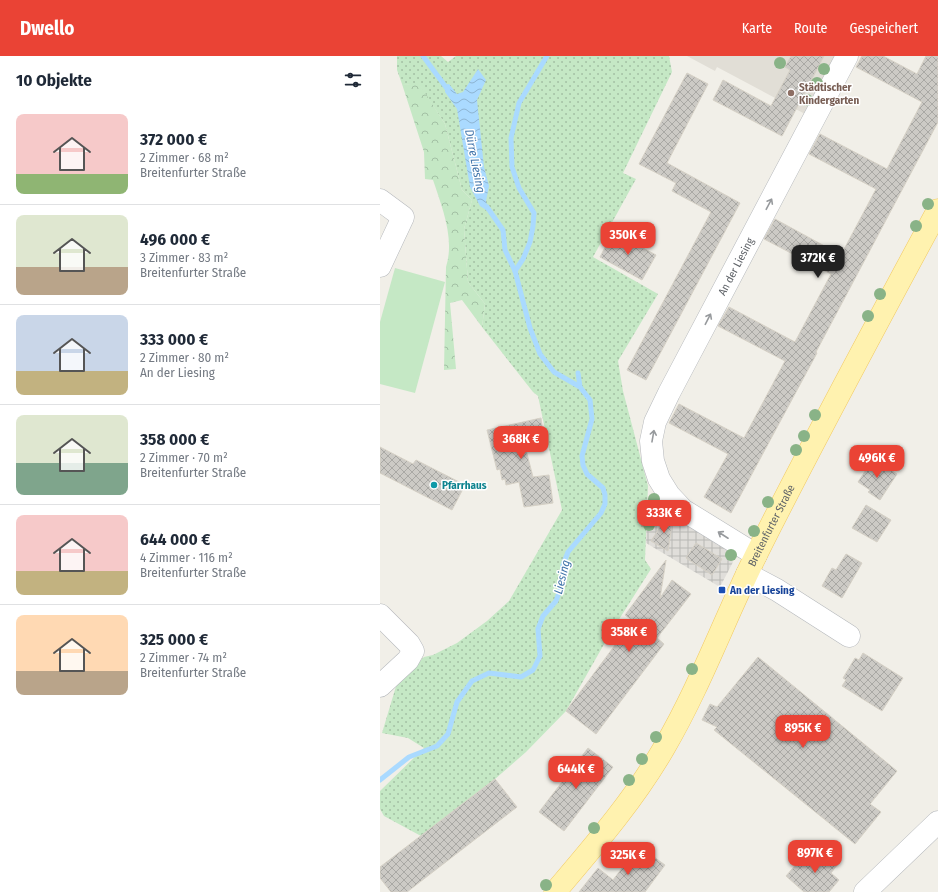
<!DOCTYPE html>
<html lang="de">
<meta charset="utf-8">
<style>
body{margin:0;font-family:"Fira Sans Condensed",sans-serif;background:#f6f6f7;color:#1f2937;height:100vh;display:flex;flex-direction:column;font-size:15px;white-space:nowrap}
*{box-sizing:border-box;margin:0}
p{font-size:13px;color:#747a83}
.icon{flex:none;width:22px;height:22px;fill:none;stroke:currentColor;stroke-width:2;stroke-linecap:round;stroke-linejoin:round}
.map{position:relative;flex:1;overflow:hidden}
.sheet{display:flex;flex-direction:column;background:#fff;width:380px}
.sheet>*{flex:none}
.price{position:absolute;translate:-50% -34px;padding:0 9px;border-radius:8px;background:#ea4335;color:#fff;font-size:13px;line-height:26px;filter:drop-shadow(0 1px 2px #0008)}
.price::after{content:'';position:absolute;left:50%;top:24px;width:12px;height:9px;margin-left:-6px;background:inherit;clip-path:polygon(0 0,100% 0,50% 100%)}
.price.active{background:#222;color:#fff}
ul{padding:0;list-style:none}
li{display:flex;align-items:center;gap:12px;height:100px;padding:0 16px}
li+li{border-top:1px solid #e0e1e3}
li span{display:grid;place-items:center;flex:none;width:112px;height:80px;border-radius:8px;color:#555}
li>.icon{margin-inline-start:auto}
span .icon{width:48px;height:48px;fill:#fffc;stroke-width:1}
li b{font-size:17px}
h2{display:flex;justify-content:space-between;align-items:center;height:48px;padding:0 16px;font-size:17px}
header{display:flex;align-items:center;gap:24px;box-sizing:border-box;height:56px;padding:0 20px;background:#ea4335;color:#fff}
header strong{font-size:19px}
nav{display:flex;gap:22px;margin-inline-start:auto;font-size:14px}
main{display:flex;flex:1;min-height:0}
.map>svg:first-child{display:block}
.industrial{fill:url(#industrial-grid)}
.education{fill:#e1ded6}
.green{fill:url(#green-dots)}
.forest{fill:url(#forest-crowns)}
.pitch{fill:#c5e8c5}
.water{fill:url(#water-waves)}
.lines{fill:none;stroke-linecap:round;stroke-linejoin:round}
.stream{stroke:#aadaff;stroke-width:5}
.building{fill:url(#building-cross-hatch);stroke:#d6d1c6}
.minor-casing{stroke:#b5b8bc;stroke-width:23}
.major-casing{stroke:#f2c960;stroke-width:23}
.minor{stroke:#fff;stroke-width:22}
.major{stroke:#fff2af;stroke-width:22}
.tree{fill:#89b387}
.oneway{stroke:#979a9d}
.education-dot{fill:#8d6e63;stroke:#fff;stroke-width:1.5}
.culture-dot{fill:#0f9aa8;stroke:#fff;stroke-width:1.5}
.transit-dot{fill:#1a4fb4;stroke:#fff;stroke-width:1.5}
.labels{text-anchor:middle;stroke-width:3;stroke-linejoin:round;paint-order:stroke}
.education-label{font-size:11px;font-weight:bold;fill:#785e54;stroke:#fff;text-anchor:start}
.street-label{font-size:11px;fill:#5f6368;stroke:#fff}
.culture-label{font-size:11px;font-weight:bold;fill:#0d838f;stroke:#fff;text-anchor:start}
.transit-label{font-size:11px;font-weight:bold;fill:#164399;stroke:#fff;text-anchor:start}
.water-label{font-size:12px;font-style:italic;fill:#4174aa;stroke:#fff}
</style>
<header>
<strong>Dwello</strong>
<nav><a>Karte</a><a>Route</a><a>Gespeichert</a></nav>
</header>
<main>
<section class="sheet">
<h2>10 Objekte<svg class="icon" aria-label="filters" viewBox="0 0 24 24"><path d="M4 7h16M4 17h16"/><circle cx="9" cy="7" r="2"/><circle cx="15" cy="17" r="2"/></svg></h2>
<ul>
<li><span style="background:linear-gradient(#f6c9c9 75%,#8fb573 0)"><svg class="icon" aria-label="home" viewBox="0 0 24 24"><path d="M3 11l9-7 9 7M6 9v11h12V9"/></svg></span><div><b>372 000 €</b><p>2 Zimmer · 68 m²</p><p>Breitenfurter Straße</p></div></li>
<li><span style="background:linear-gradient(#dfe7d0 65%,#b9a48a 0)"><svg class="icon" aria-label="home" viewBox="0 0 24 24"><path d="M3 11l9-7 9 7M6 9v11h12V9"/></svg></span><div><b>496 000 €</b><p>3 Zimmer · 83 m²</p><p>Breitenfurter Straße</p></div></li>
<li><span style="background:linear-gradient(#c9d6e8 70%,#c2b280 0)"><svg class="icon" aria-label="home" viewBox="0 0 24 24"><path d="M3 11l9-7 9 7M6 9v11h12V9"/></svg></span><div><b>333 000 €</b><p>2 Zimmer · 80 m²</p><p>An der Liesing</p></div></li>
<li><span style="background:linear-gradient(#dfe7d0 60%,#7fa58c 0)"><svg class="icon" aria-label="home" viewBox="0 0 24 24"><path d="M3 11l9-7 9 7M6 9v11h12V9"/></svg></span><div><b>358 000 €</b><p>2 Zimmer · 70 m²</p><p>Breitenfurter Straße</p></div></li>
<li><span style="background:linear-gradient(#f6c9c9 70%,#c2b280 0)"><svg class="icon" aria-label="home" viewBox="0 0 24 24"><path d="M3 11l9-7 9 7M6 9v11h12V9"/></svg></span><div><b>644 000 €</b><p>4 Zimmer · 116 m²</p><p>Breitenfurter Straße</p></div></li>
<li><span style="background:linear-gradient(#ffd9b3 70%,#b9a48a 0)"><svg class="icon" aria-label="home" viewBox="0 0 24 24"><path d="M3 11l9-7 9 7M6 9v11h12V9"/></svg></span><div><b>325 000 €</b><p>2 Zimmer · 74 m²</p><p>Breitenfurter Straße</p></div></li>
</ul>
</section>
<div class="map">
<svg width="558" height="836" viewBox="0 0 558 836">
<defs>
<pattern id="industrial-grid" width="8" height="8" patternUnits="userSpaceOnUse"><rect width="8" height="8" fill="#e0deda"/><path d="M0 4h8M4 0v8" fill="none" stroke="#b9b8b5"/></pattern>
<pattern id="green-dots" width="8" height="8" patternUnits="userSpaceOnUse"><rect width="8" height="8" fill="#c5e8c5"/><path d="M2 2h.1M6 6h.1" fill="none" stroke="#a3c0a4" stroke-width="1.8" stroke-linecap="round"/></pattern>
<pattern id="forest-crowns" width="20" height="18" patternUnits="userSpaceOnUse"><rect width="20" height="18" fill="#c5e8c5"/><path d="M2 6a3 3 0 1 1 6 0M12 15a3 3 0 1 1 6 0" fill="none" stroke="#a3c0a4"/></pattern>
<pattern id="water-waves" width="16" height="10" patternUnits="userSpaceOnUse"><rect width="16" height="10" fill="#aadaff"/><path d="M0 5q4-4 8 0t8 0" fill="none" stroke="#8eb4d2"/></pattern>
<pattern id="building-cross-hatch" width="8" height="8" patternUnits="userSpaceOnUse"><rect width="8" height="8" fill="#cccac5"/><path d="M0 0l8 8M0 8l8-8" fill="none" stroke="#a9a8a4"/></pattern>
</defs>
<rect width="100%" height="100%" fill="#f1efe8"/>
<polygon class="industrial" points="276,440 285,452 297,463 348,494 353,506 340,531 266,487 267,448"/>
<polygon class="education" points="307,0 455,0 425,58 337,11 335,15"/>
<polygon class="green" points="17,0 61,0 68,6 76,0 289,0 292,16 243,117 256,123 213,201 278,238 238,305 243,335 268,430 265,504 271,513 231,576 186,655 146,696 115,723 41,780 4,760 0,753 0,735 44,692 28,682 2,677 17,627 44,601 53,599 77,587 107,565 129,545 182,454 158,340 153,336 102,271 105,248 88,226 84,173 92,144 82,134 65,68 40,30 22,28 17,14"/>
<path class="forest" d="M22,28l18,1 25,39 17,66 10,10 -8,29 4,53 17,22 -3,23 -20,-27 -12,3 6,66 -12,1 2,-103c9,-28 -4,-60 -13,-87l-8,-1 -1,-27z"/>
<polygon class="pitch" points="15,212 65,226 35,337 0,328 0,266"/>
<polygon class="water" points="98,13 106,24 97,44 104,111 109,130 106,145 109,156 100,150 90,131 77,53 65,36 65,29 69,28 77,38 83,36"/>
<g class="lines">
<g class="stream">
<polyline points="43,0 68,34"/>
<polyline points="135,215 143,203 150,186 153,170 154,157 139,132 132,111 131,82 139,47 167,0"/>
<polyline points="198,317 200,331"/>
<polyline points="0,724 29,701 57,690 68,678 77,646 92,625 109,617 141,621 153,614 160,600 158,573 163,560 176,545 180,534 183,509 188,496 221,457 225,448 225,439 223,432 207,418 203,409 202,400 212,363 210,344 200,331 174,316 160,298 150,272 135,215 125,194 123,174 107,151"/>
</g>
</g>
<g class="building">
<polygon points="411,0 444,0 402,80 333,44 343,24 391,50 410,14 405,11"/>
<polygon points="482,0 503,0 537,18 546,0 558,0 558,66 436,296 437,297 351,457 324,441 348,398 289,367 299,348 364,382 405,305 338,270 349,251 415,286 451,218 384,183 395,163 461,199 496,133 429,98 440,78 507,113 542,46 476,11"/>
<polygon points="307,17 328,28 287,107 360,147 266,324 247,314 331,156 292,135 296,127 259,108"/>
<polygon points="233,176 276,199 262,224 220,201"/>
<polygon points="161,362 164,387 145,390 153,421 169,419 173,447 144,451 139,426 126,429 125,423 122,424 120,413 117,414 107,374"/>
<polygon points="0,391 33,408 36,404 85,429 72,454 0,417"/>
<polygon points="493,403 517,418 500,444 488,436 490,434 478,426"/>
<polygon points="486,449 511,464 497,486 472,472"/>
<polygon points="289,457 293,462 288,495 271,485"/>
<polygon points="316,487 342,503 332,519 306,502"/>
<polygon points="466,498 482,507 462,542 442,530 452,512 456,514"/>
<polygon points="286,504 280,542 292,524 311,538 277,582 284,588 216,678 186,655 253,565 245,559"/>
<polygon points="483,597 523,622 502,655 462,630 466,624 463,622 475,602 479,604"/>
<polygon points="378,601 517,715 490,748 501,756 475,788 334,674 337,671 322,664 330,648 337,651"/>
<polygon points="208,692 233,711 184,775 159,756"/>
<polygon points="115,723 137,751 27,836 11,836 0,822 0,811"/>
<polygon points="259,790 285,809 265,836 199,836 218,812 233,824"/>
<polygon points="439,792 458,808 451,817 459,824 449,836 424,836 406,820 419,805 423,809"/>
</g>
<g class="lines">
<defs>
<g id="minor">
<polyline points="0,144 23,161 0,210"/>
<path id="s1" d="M376,499l-73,-45 -14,-15 -10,-16 -6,-18 -2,-20 4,-19 14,-29 178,-337"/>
<polyline points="367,518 397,534 469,580"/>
<polyline points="0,559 29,588 33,595 28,604 0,630"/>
<polyline points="485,836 558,766"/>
</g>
<g id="major">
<path id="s2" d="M175,836c39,-46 79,-92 109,-144 38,-65 63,-136 97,-203 57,-113 117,-224 177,-335"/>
</g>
</defs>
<use href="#minor" class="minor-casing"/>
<use href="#major" class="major-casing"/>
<use href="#minor" class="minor"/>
<use href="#major" class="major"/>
</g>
<g class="tree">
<circle cx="400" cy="7" r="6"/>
<circle cx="444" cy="13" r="6"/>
<circle cx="437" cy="27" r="6"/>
<circle cx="427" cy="44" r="6"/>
<circle cx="548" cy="148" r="6"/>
<circle cx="536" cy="170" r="6"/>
<circle cx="500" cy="238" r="6"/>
<circle cx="488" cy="260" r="6"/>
<circle cx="435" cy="359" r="6"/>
<circle cx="424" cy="380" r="6"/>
<circle cx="416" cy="394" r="6"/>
<circle cx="274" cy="443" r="6"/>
<circle cx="388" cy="446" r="6"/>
<circle cx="269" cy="469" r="6"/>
<circle cx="374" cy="475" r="6"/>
<circle cx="351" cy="499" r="6"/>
<circle cx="312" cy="613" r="6"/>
<circle cx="276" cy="681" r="6"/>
<circle cx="262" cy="703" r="6"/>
<circle cx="249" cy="724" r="6"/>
<circle cx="214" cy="772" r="6"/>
<circle cx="166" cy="829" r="6"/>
</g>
<defs><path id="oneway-shaft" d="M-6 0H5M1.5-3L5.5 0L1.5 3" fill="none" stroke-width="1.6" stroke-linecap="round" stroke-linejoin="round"/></defs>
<g class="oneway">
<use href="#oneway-shaft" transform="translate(389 148) rotate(-62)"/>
<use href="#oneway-shaft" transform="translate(328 263) rotate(-63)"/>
<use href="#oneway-shaft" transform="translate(273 380) rotate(-80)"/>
<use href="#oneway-shaft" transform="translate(343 479) rotate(-147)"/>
</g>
<circle class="education-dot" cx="411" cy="37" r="4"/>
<circle class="culture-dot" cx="54" cy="429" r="4"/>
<rect class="transit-dot" x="338" y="530" width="8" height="8" rx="2"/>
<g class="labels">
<g class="education-label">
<text x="419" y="35">Städtischer<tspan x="419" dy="13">Kindergarten</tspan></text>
</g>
<g class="street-label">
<text dy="4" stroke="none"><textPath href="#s1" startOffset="359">An der Liesing</textPath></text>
<text dy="4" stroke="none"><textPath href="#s2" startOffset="428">Breitenfurter Straße</textPath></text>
</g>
<g class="culture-label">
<text x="62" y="433">Pfarrhaus</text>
</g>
<g class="transit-label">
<text x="350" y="538">An der Liesing</text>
</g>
<g class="water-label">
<text transform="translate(95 105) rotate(79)" y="4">Dürre Liesing</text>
<text transform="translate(182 521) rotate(-76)" y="4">Liesing</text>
</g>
</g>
</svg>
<b class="price" style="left:248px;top:200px">350K €</b>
<b class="price active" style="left:438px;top:223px">372K €</b>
<b class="price" style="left:141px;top:404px">368K €</b>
<b class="price" style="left:497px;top:423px">496K €</b>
<b class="price" style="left:284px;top:478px">333K €</b>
<b class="price" style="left:249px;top:597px">358K €</b>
<b class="price" style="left:423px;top:693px">895K €</b>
<b class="price" style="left:196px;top:734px">644K €</b>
<b class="price" style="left:435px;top:818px">897K €</b>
<b class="price" style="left:248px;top:820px">325K €</b>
</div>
</main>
